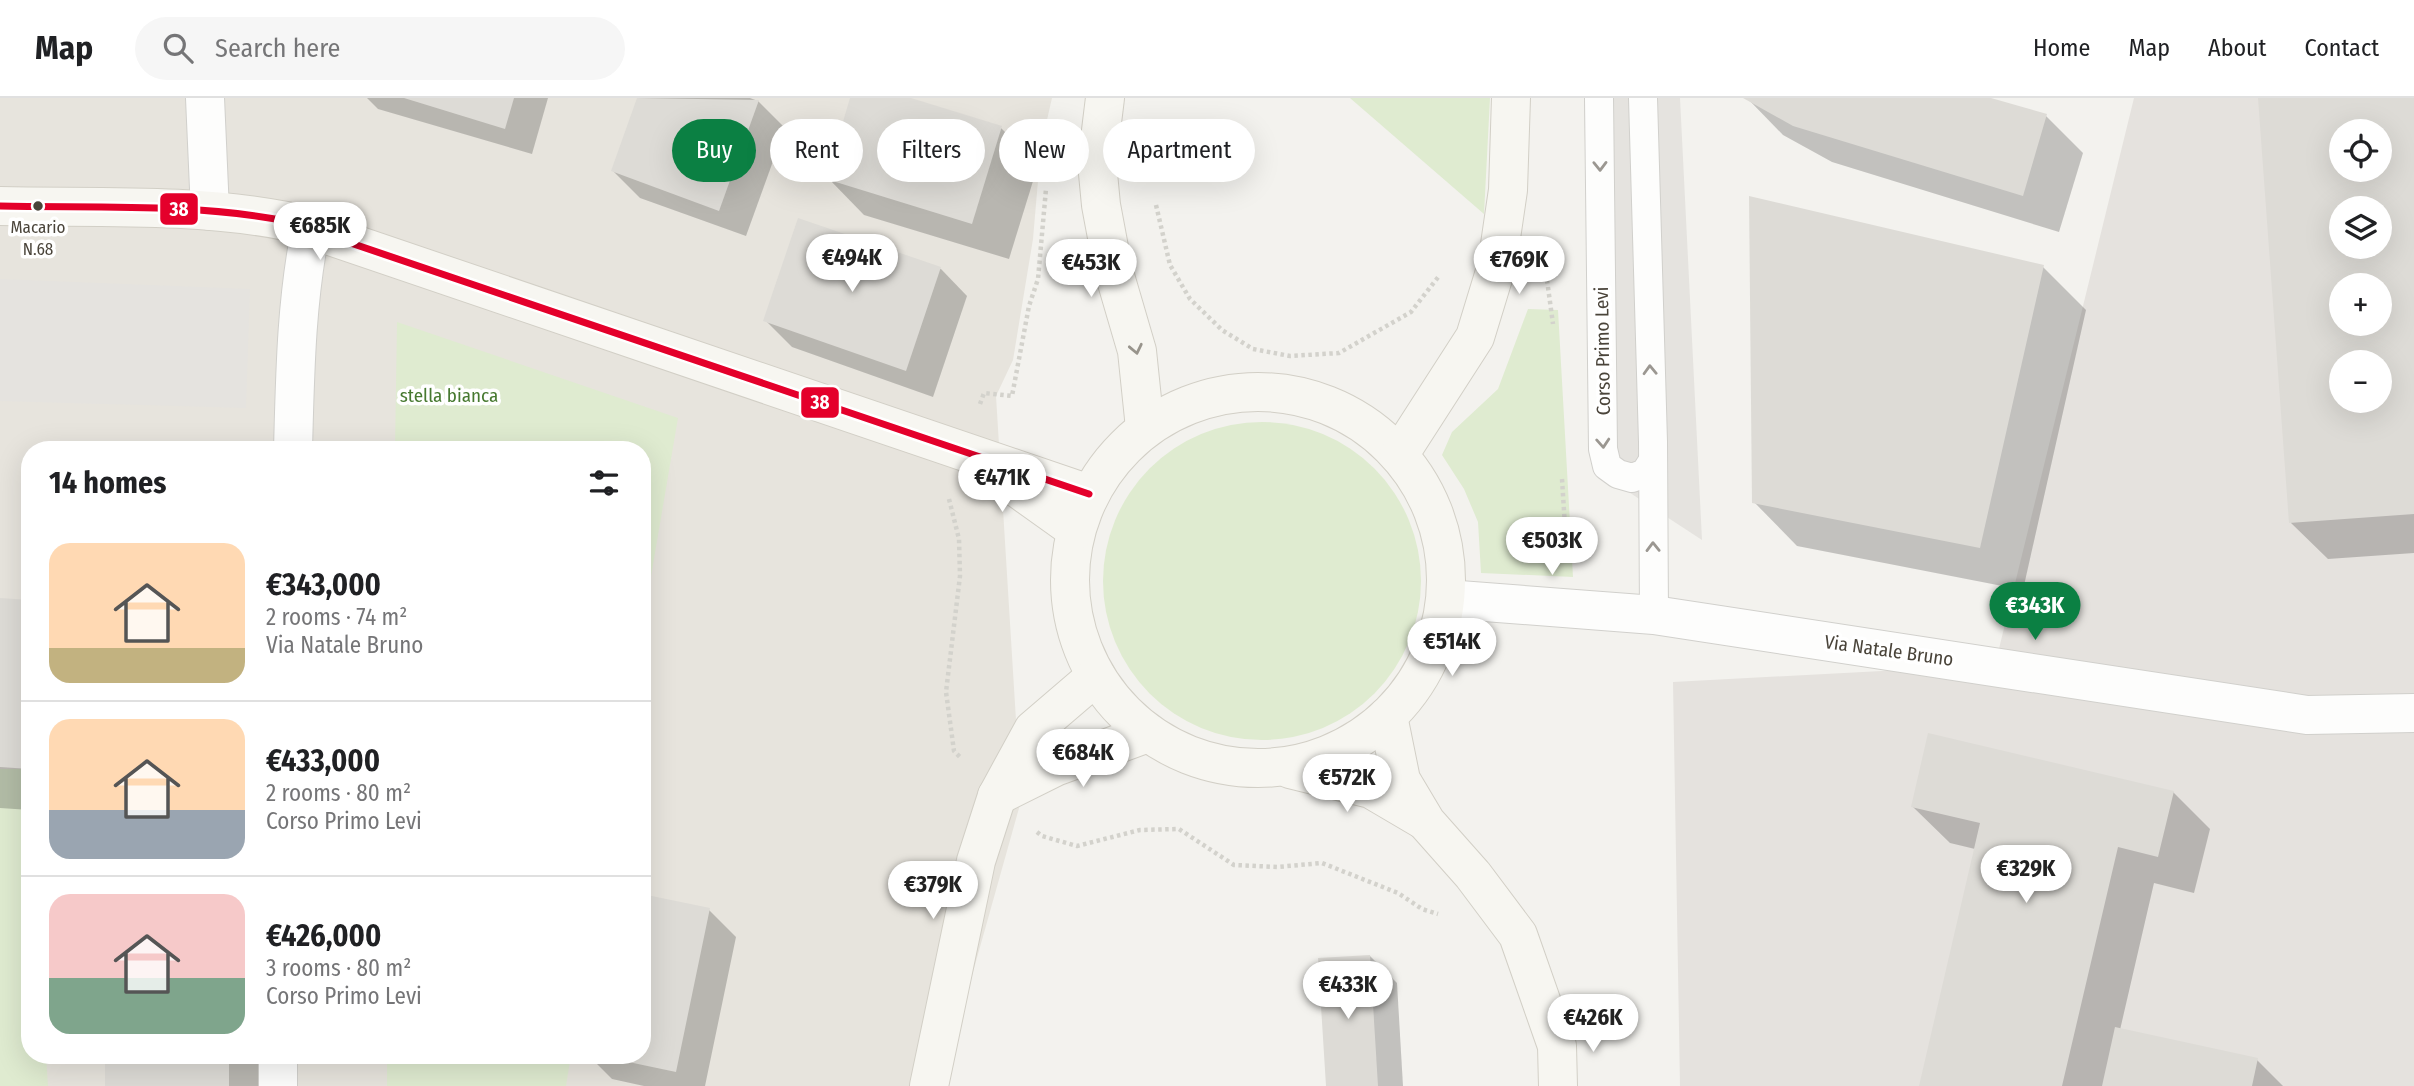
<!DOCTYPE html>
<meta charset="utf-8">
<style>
body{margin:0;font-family:"Fira Sans Condensed",sans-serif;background:#f6f6f6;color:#202124;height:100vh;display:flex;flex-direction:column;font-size:26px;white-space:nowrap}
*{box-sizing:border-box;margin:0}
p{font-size:23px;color:#757577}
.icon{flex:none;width:38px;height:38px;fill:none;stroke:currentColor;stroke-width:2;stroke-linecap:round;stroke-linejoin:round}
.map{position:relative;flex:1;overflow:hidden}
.side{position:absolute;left:21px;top:343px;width:630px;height:623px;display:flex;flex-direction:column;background:#fff;border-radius:28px;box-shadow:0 7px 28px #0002}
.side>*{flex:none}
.guide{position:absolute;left:672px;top:21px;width:665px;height:63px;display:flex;gap:14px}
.buttons{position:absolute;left:2329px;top:21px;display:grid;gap:14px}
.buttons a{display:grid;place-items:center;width:63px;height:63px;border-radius:50%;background:#fff;box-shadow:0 7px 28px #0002;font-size:35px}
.price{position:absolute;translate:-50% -60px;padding:0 16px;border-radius:24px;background:#fff;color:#222;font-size:23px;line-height:46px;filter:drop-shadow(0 2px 4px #0008)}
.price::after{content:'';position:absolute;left:50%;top:42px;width:21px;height:16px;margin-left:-10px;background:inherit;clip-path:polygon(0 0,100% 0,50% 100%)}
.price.current{background:#0b8043;color:#fff}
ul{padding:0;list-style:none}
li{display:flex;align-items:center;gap:21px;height:175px;padding:0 28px}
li+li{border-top:2px solid #e0e0e0}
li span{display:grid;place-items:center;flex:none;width:196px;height:140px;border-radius:21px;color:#555}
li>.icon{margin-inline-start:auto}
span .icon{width:84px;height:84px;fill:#fffc;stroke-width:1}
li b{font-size:30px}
h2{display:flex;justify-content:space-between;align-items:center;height:84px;padding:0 28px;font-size:30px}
.tag{padding:0 24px;border-radius:32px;background:#fff;box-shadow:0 7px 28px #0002;font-size:24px;line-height:63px}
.tag.current{background:#0b8043;color:#fff}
header{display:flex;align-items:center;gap:42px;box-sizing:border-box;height:98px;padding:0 35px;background:#fff;border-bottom:2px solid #e0e0e0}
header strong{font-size:33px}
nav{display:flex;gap:38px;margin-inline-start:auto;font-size:24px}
.search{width:490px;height:63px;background:#f6f6f6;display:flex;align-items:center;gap:18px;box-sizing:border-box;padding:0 24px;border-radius:38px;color:#757577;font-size:26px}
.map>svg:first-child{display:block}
.residential{fill:#e7e4dd;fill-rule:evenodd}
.industrial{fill:#e5e2de;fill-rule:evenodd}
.green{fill:#dfebd0}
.parking{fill:#e5e3df}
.shadow{fill:#0003;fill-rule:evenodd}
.building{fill:#dddbd6;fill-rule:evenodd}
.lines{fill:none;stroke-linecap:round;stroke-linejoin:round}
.lane-casing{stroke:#d1d0cc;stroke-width:30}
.street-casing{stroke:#d1d0cc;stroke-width:40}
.secondary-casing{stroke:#d2cfc6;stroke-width:40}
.path{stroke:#d3d2cc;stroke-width:4.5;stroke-dasharray:3.5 3.5;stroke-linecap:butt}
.lane{stroke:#fdfdfc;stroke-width:28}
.street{stroke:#fdfdfc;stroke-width:38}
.secondary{stroke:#f7f6f1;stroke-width:38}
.bus-1-casing{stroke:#fff;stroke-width:12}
.bus-1{stroke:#e4002b;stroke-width:7}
.oneway{stroke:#9b9791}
.oneway2{stroke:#98948c}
.bus-dot{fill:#4a443a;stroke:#fff;stroke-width:2.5}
.labels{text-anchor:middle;stroke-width:7;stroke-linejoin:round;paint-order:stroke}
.bus-label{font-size:17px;fill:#4a443a;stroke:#fff}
.street-label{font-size:19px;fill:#4a443a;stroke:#fff}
.park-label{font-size:19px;fill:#477930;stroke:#fff}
.line-badge{stroke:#fff;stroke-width:2.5}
.badge-label{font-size:19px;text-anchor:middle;font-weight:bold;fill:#fff}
</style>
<header>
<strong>Map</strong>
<div class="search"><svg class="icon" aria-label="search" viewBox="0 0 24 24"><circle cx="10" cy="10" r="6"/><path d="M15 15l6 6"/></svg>Search here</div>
<nav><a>Home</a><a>Map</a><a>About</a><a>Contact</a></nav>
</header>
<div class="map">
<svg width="2414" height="988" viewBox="0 0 2414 988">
<rect width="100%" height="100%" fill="#f3f2ee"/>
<path class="residential" d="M0,0h1052l-11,48 -8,93 -20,121 -17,36 25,405 -80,285h-941zM30,352h612v605h-612z"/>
<path class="industrial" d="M2134,0h280v988h-734l-7,-404 322,-17zM2342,33h38v39h-38zM2342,110h38v39h-38zM2342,187h38v39h-38zM2342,264h38v39h-38z"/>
<g class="green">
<polygon points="1350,0 1490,0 1484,116"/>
<polygon points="1528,211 1558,212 1573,479 1481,475 1478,424 1464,391 1442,357 1452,334 1498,291"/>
<polygon points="397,224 678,320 642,531 642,352 395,352"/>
<circle cx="1262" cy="483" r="159"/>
<polygon points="0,671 30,671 30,957 46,957 48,988 0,988"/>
<polygon points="387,957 571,957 566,988 387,988"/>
</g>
<g class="parking">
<polygon points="1584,0 1680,0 1702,442 1592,370"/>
<polygon points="0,181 250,191 246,310 0,303"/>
</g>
<g class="shadow">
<polygon points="367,0 548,0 532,56 378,11"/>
<polygon points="639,0 750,0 758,3 785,30 746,138 640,100 613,73"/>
<polygon points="852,0 905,0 1001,30 1038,67 1009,161 864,117 828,80"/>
<polygon points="1747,0 1985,0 2046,18 2083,55 2059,134 1832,64 1783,37"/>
<path d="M2284,0h130v455l-86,6 -37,-36zM2342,33h38v39h-38zM2342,110h38v39h-38zM2342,187h38v39h-38zM2342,264h38v39h-38z"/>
<polygon points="799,122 941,171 967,198 933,299 792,249 765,222"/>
<polygon points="2043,169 2086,212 2023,492 1797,448 1754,404"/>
<polygon points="0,502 30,503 30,712 0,710"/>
<polygon points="2173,694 2210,731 2194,795 2154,785 2120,932 2257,962 2283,988 1921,988 1975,751 1950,745 1913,709"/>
<polygon points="709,812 736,839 705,988 644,988 612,981 588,957 642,957"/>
<polygon points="1370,858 1397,885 1403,988 1328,988"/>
<polygon points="107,957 272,957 271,988 106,988"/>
</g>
<g class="building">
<polygon points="404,0 514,0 505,31"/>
<polygon points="637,0 759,2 719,113 611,73"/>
<polygon points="850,0 911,0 1002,28 972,126 826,81"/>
<polygon points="1743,0 1991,0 2047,16 2023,98 1793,28"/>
<path d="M2258,0h156v416l-125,9zM2342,33h38v39h-38zM2342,110h38v39h-38zM2342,187h38v39h-38zM2342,264h38v39h-38z"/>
<polygon points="1749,98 2044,167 1980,450 1752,405"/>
<polygon points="798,120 941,169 906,273 763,223"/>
<polygon points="0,500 30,502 30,671 0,669"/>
<polygon points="1928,635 2174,693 2158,759 2118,749 2062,988 1919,988 1980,725 1911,709"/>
<polygon points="642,796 710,810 676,974 600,958 642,957"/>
<polygon points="1370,857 1378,988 1326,988 1318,860"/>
<polygon points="2115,929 2258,960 2252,988 2102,988"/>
<rect x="105" y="957" width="124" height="31"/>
</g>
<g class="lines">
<defs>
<g id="lane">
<polyline points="1599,0 1603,351 1607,368 1618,376 1632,380 1645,375 1652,364"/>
<polyline points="1643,0 1653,344 1654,517"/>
</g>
<g id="street">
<polyline points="205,0 210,113"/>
<path d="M293,352c2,-75 3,-149 18,-222"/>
<polyline points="1446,501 1654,517 2307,617 2414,615"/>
<polyline points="278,988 278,957"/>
</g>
<g id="secondary">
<polyline points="1105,0 1097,65 1101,107 1113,171 1137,253 1145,330"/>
<path d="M0,108c94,2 194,-3 286,15l803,273"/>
<circle cx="1258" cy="482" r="188"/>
<polyline points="1399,357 1475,239 1497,167 1508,92 1511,0"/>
<polyline points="999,377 1076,432"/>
<polyline points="1388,618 1401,682 1426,724 1473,777 1518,837 1557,948 1558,988"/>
<polyline points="1290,671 1371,691 1422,721"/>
<polyline points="997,698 1055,669 1148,635"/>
<polyline points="929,988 976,763 997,698 1033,632 1096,578"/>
</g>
</defs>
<use href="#lane" class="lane-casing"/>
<use href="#street" class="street-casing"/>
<use href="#secondary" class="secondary-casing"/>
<g class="path">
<polyline points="1156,107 1170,167 1190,201 1222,232 1253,251 1290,258 1339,255 1411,214 1439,178"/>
<polyline points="1547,182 1553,226"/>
<polyline points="980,306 984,295 1012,298 1029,208 1038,181 1046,91"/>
<polyline points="1562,381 1567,460"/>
<polyline points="949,401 959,441 960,478 946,594 954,653 961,660"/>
<polyline points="1037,734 1042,738 1077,748 1140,732 1179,731 1234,767 1277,769 1322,765 1398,795 1422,811 1438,816"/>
</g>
<use href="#lane" class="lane"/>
<use href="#street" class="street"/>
<use href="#secondary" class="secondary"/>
<defs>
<path id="bus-1" d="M0,108c94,2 194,-3 286,15l803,273"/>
</defs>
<use href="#bus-1" class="bus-1-casing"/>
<use href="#bus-1" class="bus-1"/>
</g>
<defs><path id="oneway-chevron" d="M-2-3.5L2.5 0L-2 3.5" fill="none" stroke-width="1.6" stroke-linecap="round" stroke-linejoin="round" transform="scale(1.75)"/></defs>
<g class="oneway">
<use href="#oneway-chevron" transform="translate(1600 68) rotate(89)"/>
<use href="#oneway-chevron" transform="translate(1650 272) rotate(-92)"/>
<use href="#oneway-chevron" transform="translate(1603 345) rotate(86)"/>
<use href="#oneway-chevron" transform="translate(1653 449) rotate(-91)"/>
</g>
<use class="oneway2" href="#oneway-chevron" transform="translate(1136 251) rotate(78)"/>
<circle class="bus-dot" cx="38" cy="108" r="6"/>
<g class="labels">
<g class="bus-label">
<text x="38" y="135">Macario<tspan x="38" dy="22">N.68</tspan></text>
</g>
<g class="street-label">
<text transform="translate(1602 253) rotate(-91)" y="7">Corso Primo Levi</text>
<text transform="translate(1889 552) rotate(8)" y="7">Via Natale Bruno</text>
</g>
<g class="park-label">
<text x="449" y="304">stella bianca</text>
</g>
</g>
<g class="line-badge">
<rect x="159" y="94" width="40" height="34" rx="7" fill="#e4002b"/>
<rect x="800" y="288" width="40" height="33" rx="7" fill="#e4002b"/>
</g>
<g class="badge-label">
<text x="179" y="118">38</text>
<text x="820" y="311">38</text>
</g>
</svg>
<div class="buttons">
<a><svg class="icon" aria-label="locate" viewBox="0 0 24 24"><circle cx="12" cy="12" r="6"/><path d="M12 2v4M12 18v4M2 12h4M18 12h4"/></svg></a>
<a><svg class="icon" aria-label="layers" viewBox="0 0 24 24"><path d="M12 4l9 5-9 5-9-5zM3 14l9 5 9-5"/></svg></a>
<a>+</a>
<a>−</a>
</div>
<b class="price" style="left:320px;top:164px">€685K</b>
<b class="price" style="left:852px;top:196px">€494K</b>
<b class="price" style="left:1519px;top:198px">€769K</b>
<b class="price" style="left:1091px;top:201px">€453K</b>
<b class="price" style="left:1002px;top:416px">€471K</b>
<b class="price" style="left:1552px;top:479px">€503K</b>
<b class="price current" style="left:2035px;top:544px">€343K</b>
<b class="price" style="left:1452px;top:580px">€514K</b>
<b class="price" style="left:1083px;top:691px">€684K</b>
<b class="price" style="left:1347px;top:716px">€572K</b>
<b class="price" style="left:2026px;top:807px">€329K</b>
<b class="price" style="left:933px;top:823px">€379K</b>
<b class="price" style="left:1348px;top:923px">€433K</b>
<b class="price" style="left:1593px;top:956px">€426K</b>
<div class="guide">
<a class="tag current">Buy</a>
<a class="tag">Rent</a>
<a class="tag">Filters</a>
<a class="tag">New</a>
<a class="tag">Apartment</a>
</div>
<section class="side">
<h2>14 homes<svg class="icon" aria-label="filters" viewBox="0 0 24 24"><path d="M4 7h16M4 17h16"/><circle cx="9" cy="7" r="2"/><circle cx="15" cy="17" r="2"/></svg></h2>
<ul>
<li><span style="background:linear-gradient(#ffd9b3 75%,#c2b280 0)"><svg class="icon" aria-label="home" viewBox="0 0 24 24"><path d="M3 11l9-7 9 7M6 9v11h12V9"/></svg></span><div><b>€343,000</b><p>2 rooms · 74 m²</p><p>Via Natale Bruno</p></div></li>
<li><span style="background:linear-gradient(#ffd9b3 65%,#9aa5b1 0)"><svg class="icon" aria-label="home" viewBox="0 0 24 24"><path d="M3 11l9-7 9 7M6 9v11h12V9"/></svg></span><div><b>€433,000</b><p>2 rooms · 80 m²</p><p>Corso Primo Levi</p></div></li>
<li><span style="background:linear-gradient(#f6c9c9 60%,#7fa58c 0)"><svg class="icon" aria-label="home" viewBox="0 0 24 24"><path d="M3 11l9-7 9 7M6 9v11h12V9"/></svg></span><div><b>€426,000</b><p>3 rooms · 80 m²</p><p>Corso Primo Levi</p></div></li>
</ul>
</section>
</div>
